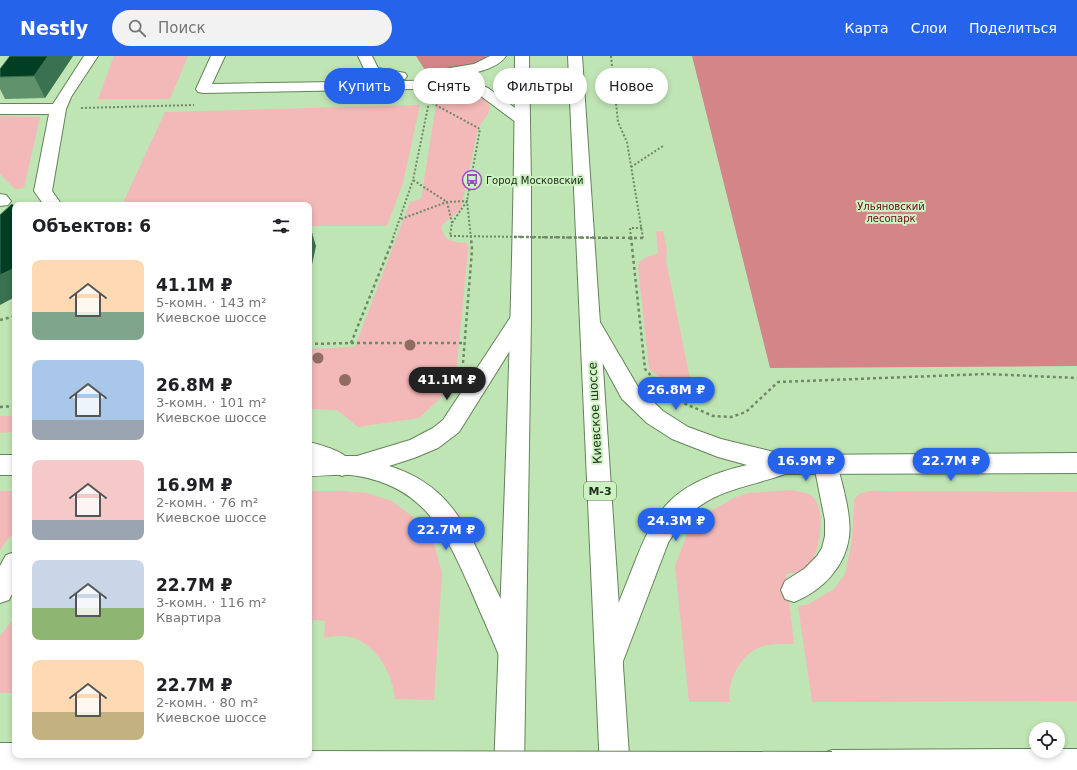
<!DOCTYPE html>
<html lang="ru">
<meta charset="utf-8">
<style>
body{margin:0;font-family:"DejaVu Sans",sans-serif;background:#f2f2f2;color:#202124;height:100vh;display:flex;flex-direction:column;font-size:15px;white-space:nowrap}
*{box-sizing:border-box;margin:0}
p{font-size:13px;color:#757577}
.icon{flex:none;width:22px;height:22px;fill:none;stroke:currentColor;stroke-width:2;stroke-linecap:round;stroke-linejoin:round}
.map{position:relative;flex:1;overflow:hidden}
.drawer{position:absolute;left:12px;top:146px;width:300px;height:556px;display:flex;flex-direction:column;background:#fff;border-radius:8px;box-shadow:0 2px 6px #0003}
.drawer>*{flex:none}
.guide{position:absolute;left:324px;top:12px;width:380px;height:36px;display:flex;gap:8px}
.tools{position:absolute;left:1029px;top:666px;display:grid;gap:8px}
.tools a{display:grid;place-items:center;width:36px;height:36px;border-radius:50%;background:#fff;box-shadow:0 2px 6px #0003;font-size:20px}
.price{position:absolute;translate:-50% -34px;padding:0 9px;border-radius:14px;background:#2563eb;color:#fff;font-size:13px;line-height:26px;filter:drop-shadow(0 1px 2px #0008)}
.price::after{content:'';position:absolute;left:50%;top:24px;width:12px;height:9px;margin-left:-6px;background:inherit;clip-path:polygon(0 0,100% 0,50% 100%)}
.price.active{background:#222;color:#fff}
ul{padding:0;list-style:none}
li{display:flex;align-items:center;gap:12px;height:100px;padding:0 20px}
li span{display:grid;place-items:center;flex:none;width:112px;height:80px;border-radius:8px;color:#555}
li>.icon{margin-inline-start:auto}
span .icon{width:48px;height:48px;fill:#fffc;stroke-width:1}
li b{font-size:17px}
h2{display:flex;justify-content:space-between;align-items:center;height:48px;padding:0 20px;font-size:17px}
.pill{padding:0 14px;border-radius:18px;background:#fff;box-shadow:0 2px 6px #0003;font-size:14px;line-height:36px}
.pill.active{background:#2563eb;color:#fff}
header{display:flex;align-items:center;gap:24px;box-sizing:border-box;height:56px;padding:0 20px;background:#2563eb;color:#fff}
header strong{font-size:19px}
nav{display:flex;gap:22px;margin-inline-start:auto;font-size:14px}
.search{width:280px;height:36px;background:#f2f2f2;display:flex;align-items:center;gap:10px;box-sizing:border-box;padding:0 14px;border-radius:22px;color:#757577;font-size:15px}
.map>svg:first-child{display:block}
.green{fill:#f3b8b8}
.forest{fill:#d48587}
.lines{fill:none;stroke-linecap:round;stroke-linejoin:round}
.minor-casing{stroke:#638458;stroke-width:2}
.major-casing{stroke:#638458;stroke-width:2}
.highway-casing{stroke:#638458;stroke-width:2}
.path-far1{stroke:#6f8867;stroke-width:2;stroke-dasharray:2 2;stroke-linecap:butt}
.path{stroke:#6f8867;stroke-width:2.5;stroke-dasharray:3 3;stroke-linecap:butt}
.minor{fill:#fff;fill-rule:evenodd}
.major{fill:#fff;fill-rule:evenodd}
.highway{fill:#fff;fill-rule:evenodd}
.major-bridge-casing{stroke:#638458;stroke-width:28;stroke-linecap:butt}
.path-bridge-far1{stroke:#6f8867;stroke-width:2;stroke-dasharray:2 2;stroke-linecap:butt}
.path-bridge{stroke:#6f8867;stroke-width:2.5;stroke-dasharray:3 3;stroke-linecap:butt}
.major-bridge{stroke:#fff;stroke-width:26}
.tree{fill:#906c61}
.wall{fill:#60926c}
.shaded-wall{fill:#3a7150}
.building{fill:#003f24;stroke:#3a7150}
.labels{text-anchor:middle;stroke-width:4;stroke-linejoin:round;paint-order:stroke}
.far-poi-label{font-size:10px;fill:#212f1c;stroke:#cdf2c2;text-anchor:start}
.far-park-label{font-size:10px;fill:#69091c;stroke:#cdf2c2}
.shield{fill:#cdf2c2;stroke:#556a4e;stroke-width:1}
.shield-label{font-size:11px;font-weight:bold;fill:#212f1c}
.street-label{font-size:12px;fill:#212f1c;stroke:#cdf2c2}
</style>
<header>
<strong>Nestly</strong>
<div class="search"><svg class="icon" aria-label="search" viewBox="0 0 24 24"><circle cx="10" cy="10" r="6"/><path d="M15 15l6 6"/></svg>Поиск</div>
<nav><a>Карта</a><a>Слои</a><a>Поделиться</a></nav>
</header>
<div class="map">
<svg width="1077" height="714" viewBox="0 0 1077 714">
<rect width="100%" height="100%" fill="#c0e5b5"/>
<g class="green">
<polygon points="114,0 188,0 170,43 98,43"/>
<path d="M464,29l21,11 5,11 -2,7 -10,14 -17,81 -20,17c3,16 11,16 26,17l1,6 -12,126 -10,18 -27,25 -61,9 -21,-17 -28,-1v-60l46,-2 55,-145 11,-3 18,-113z"/>
<polygon points="420,49 403,127 387,170 309,170 309,149 122,149 165,56"/>
<polygon points="0,60 40,61 24,132 15,133 0,118"/>
<polygon points="656,175 663,175 667,194 666,204 695,347 649,313 638,211 639,206 645,202 658,197"/>
<polygon points="0,360 15,360 15,376 0,377"/>
<path d="M792,434c7,2 16,2 21,7 14,14 7,63 -9,73 -5,3 -12,3 -18,4l8,70c-12,0 -25,-1 -36,4 -18,8 -32,35 -28,54h-41l-14,-136 12,-32 7,-12 11,-8 31,-17 12,-4z"/>
<polygon points="0,435 15,435 15,476 7,484 0,494"/>
<path d="M309,435h33l25,2 25,8 33,25 8,14 9,33 -8,127 -39,-1c-2,-24 -17,-52 -41,-61 -9,-3 -20,-2 -30,0l1,-17 -12,-1 -4,24z"/>
<polygon points="870,435 1077,436 1077,645 812,646 798,550 807,549 834,533 845,518 852,485 854,444 859,438"/>
<polygon points="15,561 15,637 0,637 0,580"/>
</g>
<g class="forest">
<polygon points="416,0 486,0 486,7 425,14"/>
<polygon points="692,0 1077,0 1077,310 770,312"/>
</g>
<g class="lines">
<defs>
<g id="minor">
<polygon points="84,0 98,0 71,41 66,53 52,135 62,149 44,149 34,135 49,58 0,58 0,48 53,48"/>
<polygon points="211,0 225,0 212,28 468,24 488,32 527,61 530,64 527,67 522,69 517,67 478,38 466,32 203,37 198,36 196,33"/>
<polygon points="358,0 372,0 378,12 405,17 407,20 405,23 400,24 367,19"/>
<path d="M490,0h16c-12,18 -49,19 -68,22l-5,-1 -2,-3 2,-3 5,-1 36,-6z"/>
<polygon points="0,138 6,139 11,145 8,149 0,150"/>
<path d="M309,386c15,4 37,9 45,24l-4,7 -8,3 -33,-16z"/>
<path d="M826,399l8,3c5,10 7,22 10,33 3,14 7,31 5,46 -4,30 -27,54 -55,65l-9,-3 -4,-9 4,-9 19,-12 13,-13 5,-8 3,-12v-16l-11,-55 4,-7z"/>
</g>
<g id="major">
<path d="M521,254l7,2 3,5 -72,115 -21,16 -24,10 -25,8c60,18 78,61 102,113 12,24 23,48 34,72l-4,9 -10,4 -10,-4c-10,-24 -21,-48 -31,-72 -25,-56 -45,-100 -112,-112 -16,-3 -34,0 -49,0v-20h48l53,-16 23,-12 10,-8 71,-108z"/>
<path d="M590,259l7,2 41,70 25,24 25,16 33,12 65,16 291,-2v20l-292,1c-51,18 -87,16 -117,69l-48,126 -10,4 -10,-4 -4,-10c11,-27 22,-55 33,-82 11,-27 20,-56 42,-77 20,-19 50,-29 76,-35l-29,-8 -46,-18 -25,-16 -25,-24 -42,-77 3,-5z"/>
<rect x="0" y="399" width="15" height="20"/>
<polygon points="15,496 15,532 9,544 0,547 0,510 6,499"/>
<polygon points="0,687 15,687 15,699 298,699 302,708 299,714 0,714"/>
<polygon points="1036,693 1036,695 1058,695 1058,693 1077,693 1077,714 819,714 817,709 821,698 832,694"/>
</g>
<g id="highway">
<path d="M515,0h14l2,129v132l-7,453h-30c9,-238 20,-476 21,-714z"/>
<polygon points="568,0 582,0 630,714 600,714"/>
</g>
</defs>
<use href="#minor" class="minor-casing"/>
<use href="#major" class="major-casing"/>
<use href="#highway" class="highway-casing"/>
<g class="path-far1">
<polyline points="611,0 618,66 627,86 643,182"/>
<polyline points="429,46 413,124 447,146 452,167"/>
<polyline points="432,47 480,73 467,145 452,167 450,180"/>
<polyline points="81,52 194,49"/>
<polyline points="631,111 663,90"/>
<polyline points="401,163 447,146 467,145 471,182"/>
<polyline points="393,182 413,124"/>
<polyline points="631,182 630,172 642,172"/>
</g>
<g class="path">
<polyline points="631,181 645,313 670,341 713,360 731,361 746,356 778,326 986,318 1077,322"/>
<polyline points="0,264 15,260"/>
<polyline points="351,287 465,287"/>
<polyline points="309,288 351,287 394,181"/>
<polyline points="463,307 472,194 471,181"/>
<polyline points="0,351 15,350"/>
</g>
<use href="#minor" class="minor"/>
<use href="#major" class="major"/>
<use href="#highway" class="highway"/>
<defs>
<polyline id="major-bridge" points="287,708 832,709"/>
</defs>
<use href="#major-bridge" class="major-bridge-casing"/>
<polyline class="path-bridge-far1" points="450,180 611,182"/>
<polyline class="path-bridge" points="514,181 643,182"/>
<use href="#major-bridge" class="major-bridge"/>
</g>
<g class="tree">
<circle cx="410" cy="289" r="5.5"/>
<circle cx="318" cy="302" r="5.5"/>
<circle cx="345" cy="324" r="6"/>
</g>
<polygon class="wall" points="10,0 73,0 45,42 5,43 0,33 0,13"/>
<g class="shaded-wall">
<polygon points="48,0 73,0 45,42 34,20"/>
<polygon points="312,177 316,190 310,218 309,216 309,191"/>
<polygon points="15,212 15,241 0,249 0,219"/>
</g>
<g class="building">
<polygon points="10,0 48,0 34,20 0,21 0,13"/>
<polygon points="12,148 15,151 15,212 0,219 0,159"/>
<polygon points="309,177 312,177 309,191"/>
</g>
<defs>
<symbol id="bus-ring" viewBox="-11 -11 22 22"><circle r="9.5" fill="#cdf2c2" stroke="#a14bb8" stroke-width="1.5"/><path d="M-5-6H5V4H4V6H2V4H-2V6H-4V4H-5ZM-3.5-4V0h7V-4ZM-3.5 1.2v1.5H-2V1.2ZM2 1.2v1.5H3.5V1.2Z" fill="#a14bb8"/></symbol>
</defs>
<g fill-rule="evenodd">
<use href="#bus-ring" x="461" y="113" width="22" height="22"/>
</g>
<g class="labels">
<g class="far-poi-label">
<text x="486" y="128">Город Московский</text>
</g>
<g class="far-park-label">
<text x="891" y="154">Ульяновский<tspan x="891" dy="12">лесопарк</tspan></text>
</g>
<rect class="shield" x="584" y="426" width="32" height="18" rx="3"/>
<g class="shield-label">
<text x="600" y="439">М-3</text>
</g>
<g class="street-label">
<text transform="translate(595 357) rotate(-93)" y="4">Киевское шоссе</text>
</g>
</g>
</svg>
<div class="tools">
<a><svg class="icon" aria-label="locate" viewBox="0 0 24 24"><circle cx="12" cy="12" r="6"/><path d="M12 2v4M12 18v4M2 12h4M18 12h4"/></svg></a>
</div>
<b class="price active" style="left:447px;top:345px">41.1M ₽</b>
<b class="price" style="left:676px;top:355px">26.8M ₽</b>
<b class="price" style="left:806px;top:426px">16.9M ₽</b>
<b class="price" style="left:951px;top:426px">22.7M ₽</b>
<b class="price" style="left:676px;top:486px">24.3M ₽</b>
<b class="price" style="left:446px;top:495px">22.7M ₽</b>
<div class="guide">
<a class="pill active">Купить</a>
<a class="pill">Снять</a>
<a class="pill">Фильтры</a>
<a class="pill">Новое</a>
</div>
<section class="drawer">
<h2>Объектов: 6<svg class="icon" aria-label="filters" viewBox="0 0 24 24"><path d="M4 7h16M4 17h16"/><circle cx="9" cy="7" r="2"/><circle cx="15" cy="17" r="2"/></svg></h2>
<ul>
<li><span style="background:linear-gradient(#ffd9b3 65%,#7fa58c 0)"><svg class="icon" aria-label="home" viewBox="0 0 24 24"><path d="M3 11l9-7 9 7M6 9v11h12V9"/></svg></span><div><b>41.1M ₽</b><p>5-комн. · 143 m²</p><p>Киевское шоссе</p></div></li>
<li><span style="background:linear-gradient(#a9c7e8 75%,#9aa5b1 0)"><svg class="icon" aria-label="home" viewBox="0 0 24 24"><path d="M3 11l9-7 9 7M6 9v11h12V9"/></svg></span><div><b>26.8M ₽</b><p>3-комн. · 101 m²</p><p>Киевское шоссе</p></div></li>
<li><span style="background:linear-gradient(#f6c9c9 75%,#9aa5b1 0)"><svg class="icon" aria-label="home" viewBox="0 0 24 24"><path d="M3 11l9-7 9 7M6 9v11h12V9"/></svg></span><div><b>16.9M ₽</b><p>2-комн. · 76 m²</p><p>Киевское шоссе</p></div></li>
<li><span style="background:linear-gradient(#c9d6e8 60%,#8fb573 0)"><svg class="icon" aria-label="home" viewBox="0 0 24 24"><path d="M3 11l9-7 9 7M6 9v11h12V9"/></svg></span><div><b>22.7M ₽</b><p>3-комн. · 116 m²</p><p>Квартира</p></div></li>
<li><span style="background:linear-gradient(#ffd9b3 65%,#c2b280 0)"><svg class="icon" aria-label="home" viewBox="0 0 24 24"><path d="M3 11l9-7 9 7M6 9v11h12V9"/></svg></span><div><b>22.7M ₽</b><p>2-комн. · 80 m²</p><p>Киевское шоссе</p></div></li>
</ul>
</section>
</div>
